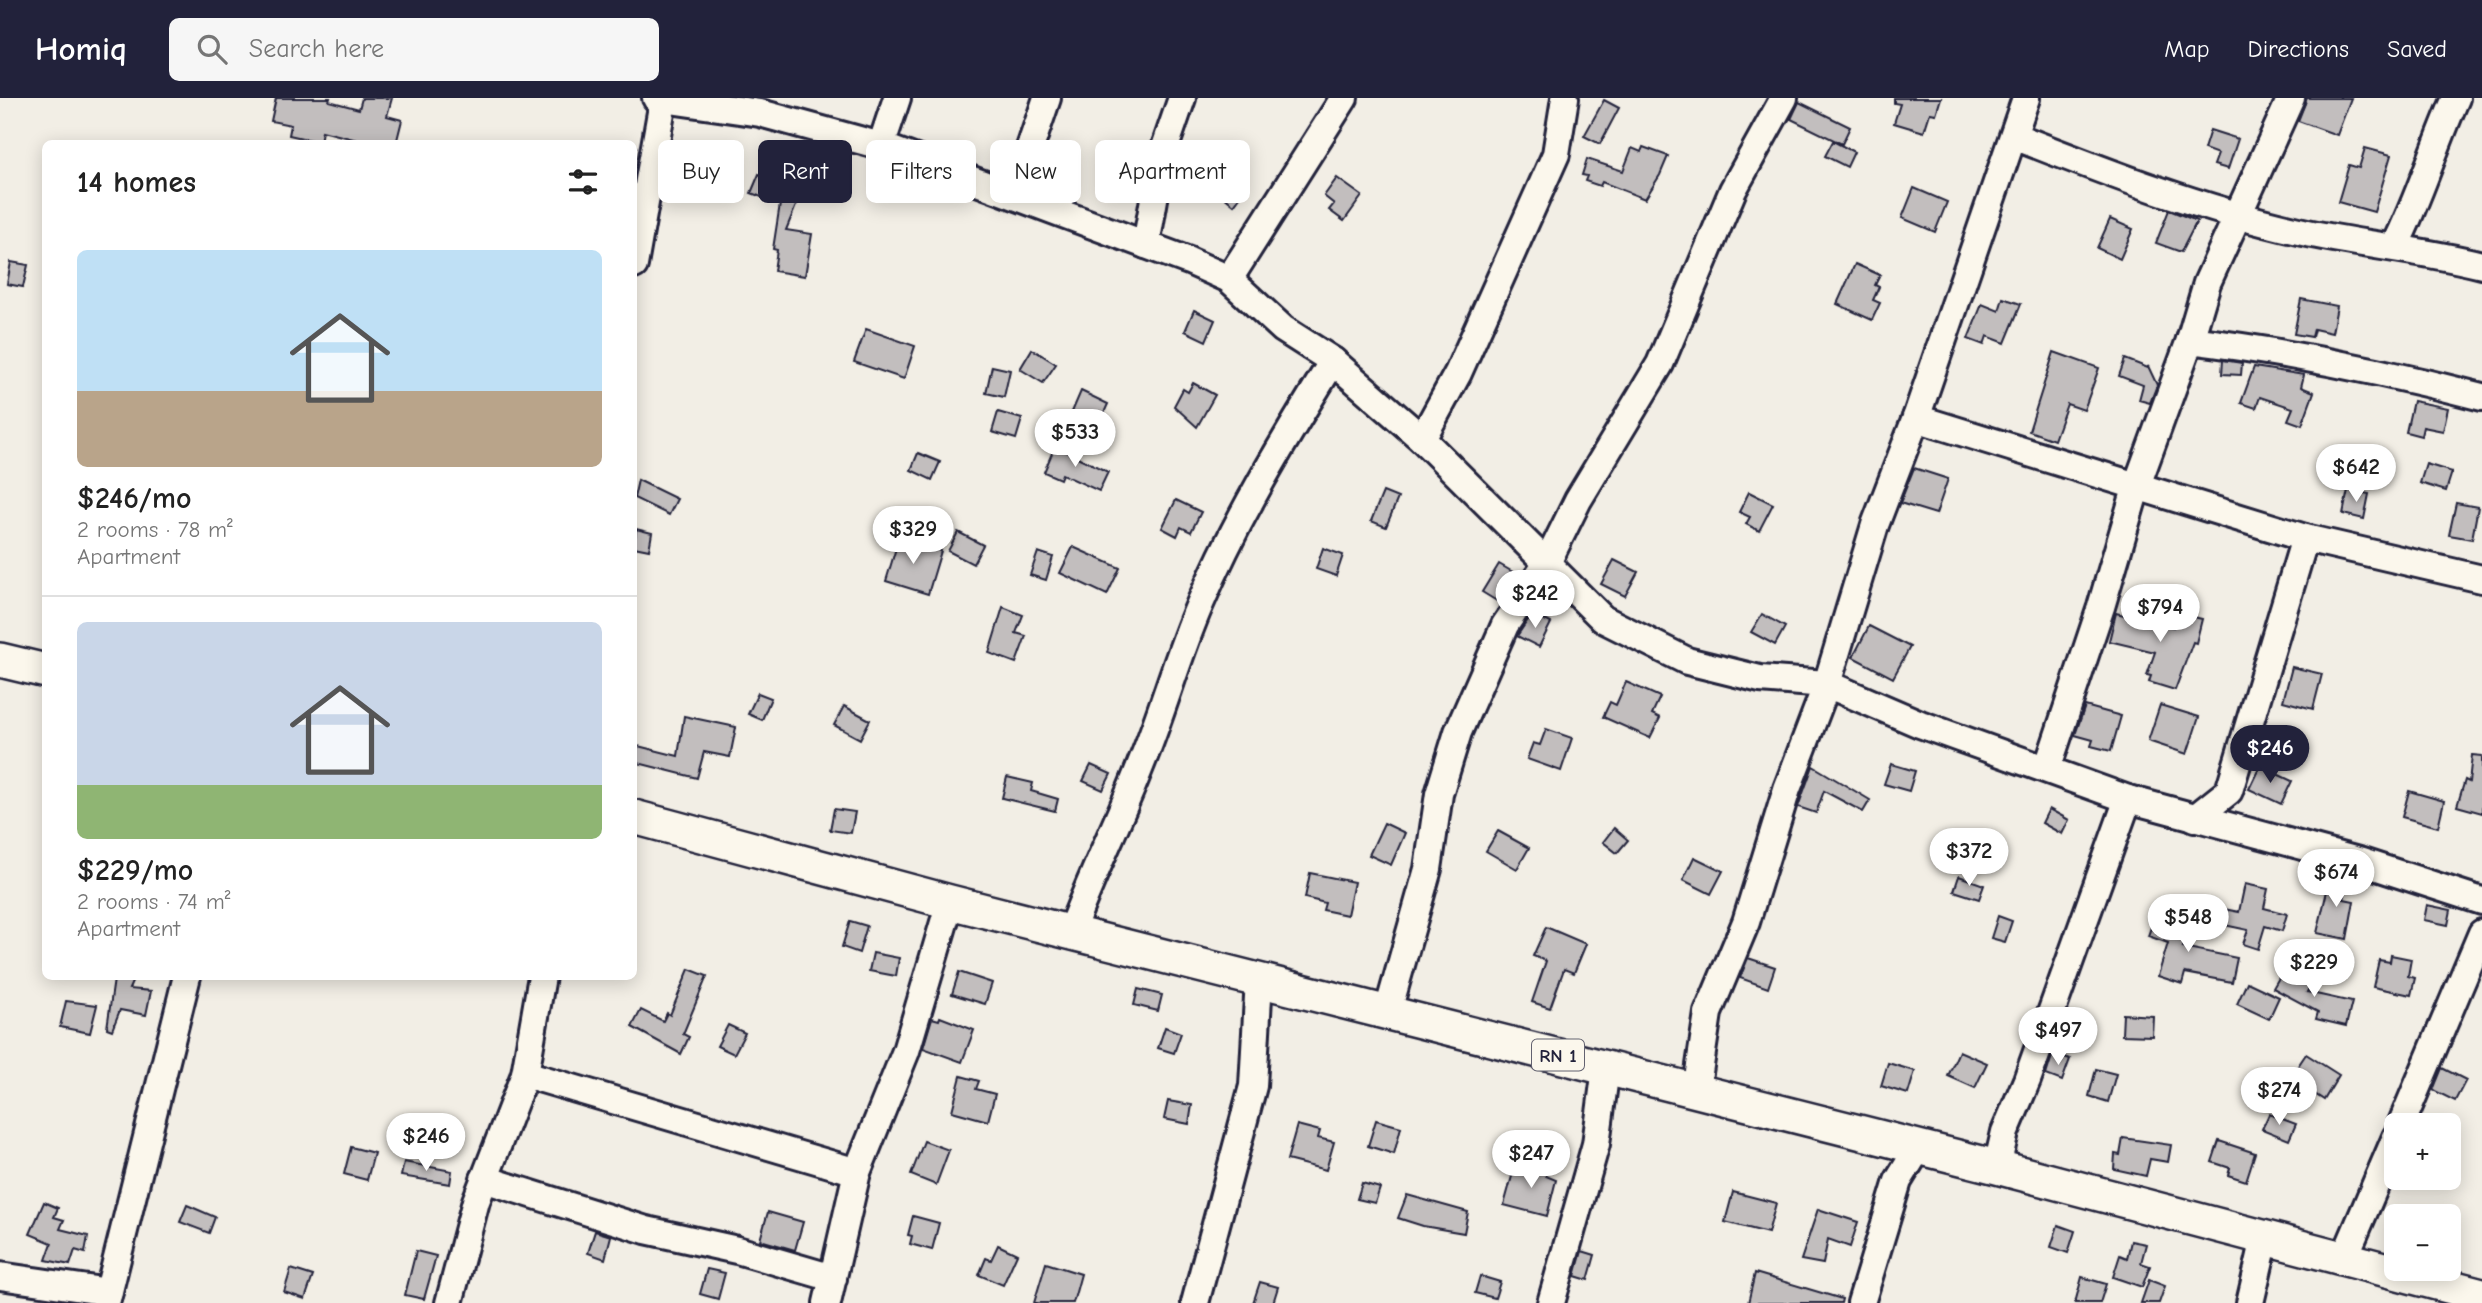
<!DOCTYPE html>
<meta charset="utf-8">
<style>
body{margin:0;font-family:"Comic Neue",sans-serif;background:#f6f6f6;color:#222;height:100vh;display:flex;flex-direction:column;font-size:26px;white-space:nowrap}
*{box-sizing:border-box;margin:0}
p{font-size:23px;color:#767676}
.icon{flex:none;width:38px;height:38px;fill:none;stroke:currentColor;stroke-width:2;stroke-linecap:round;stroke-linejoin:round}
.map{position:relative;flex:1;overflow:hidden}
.drawer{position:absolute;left:42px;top:42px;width:595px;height:840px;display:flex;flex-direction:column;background:#fff;border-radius:10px;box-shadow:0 4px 18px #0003}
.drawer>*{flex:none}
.hud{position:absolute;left:658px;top:42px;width:665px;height:63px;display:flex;gap:14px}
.controls{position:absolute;left:2384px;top:1015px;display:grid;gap:14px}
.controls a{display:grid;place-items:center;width:77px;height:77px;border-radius:10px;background:#fff;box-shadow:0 4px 18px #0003;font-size:35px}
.price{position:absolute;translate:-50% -60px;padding:0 16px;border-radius:24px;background:#fff;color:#222;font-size:23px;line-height:46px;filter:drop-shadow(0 2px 4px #0008)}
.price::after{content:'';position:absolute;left:50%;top:42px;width:21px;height:16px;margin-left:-10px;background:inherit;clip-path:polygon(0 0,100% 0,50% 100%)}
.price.on{background:#22223b;color:#fff}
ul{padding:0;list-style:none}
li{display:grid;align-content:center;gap:14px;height:371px;padding:0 35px}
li+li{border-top:2px solid #e0e0e0}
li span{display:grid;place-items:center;height:217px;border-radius:10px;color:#555}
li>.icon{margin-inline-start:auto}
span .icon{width:126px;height:126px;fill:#fffc;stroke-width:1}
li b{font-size:30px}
h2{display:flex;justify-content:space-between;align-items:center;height:84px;padding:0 35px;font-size:30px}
.tag{padding:0 24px;border-radius:10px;background:#fff;box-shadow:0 4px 18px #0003;font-size:24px;line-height:63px}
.tag.on{background:#22223b;color:#fff}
header{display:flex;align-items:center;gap:42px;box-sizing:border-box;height:98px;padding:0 35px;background:#22223b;color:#fff}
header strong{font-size:33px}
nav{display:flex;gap:38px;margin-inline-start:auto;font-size:24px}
.search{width:490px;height:63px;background:#f6f6f6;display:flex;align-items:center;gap:18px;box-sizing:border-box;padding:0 24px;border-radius:10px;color:#767676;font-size:26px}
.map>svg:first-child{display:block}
.building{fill:#c2bebe;stroke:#22223b;stroke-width:2}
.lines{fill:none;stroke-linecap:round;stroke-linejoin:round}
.minor-casing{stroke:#22223b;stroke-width:32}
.major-casing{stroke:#22223b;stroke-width:38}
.minor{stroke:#fbf7ec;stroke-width:26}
.major{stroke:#fbf7ec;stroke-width:33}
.labels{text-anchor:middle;stroke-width:6;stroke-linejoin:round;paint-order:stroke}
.shield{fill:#fbf7ec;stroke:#636270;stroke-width:2}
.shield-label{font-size:19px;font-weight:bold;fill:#22223b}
</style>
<header>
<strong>Homiq</strong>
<div class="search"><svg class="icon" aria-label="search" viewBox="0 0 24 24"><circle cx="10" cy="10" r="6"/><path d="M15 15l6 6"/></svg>Search here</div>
<nav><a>Map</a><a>Directions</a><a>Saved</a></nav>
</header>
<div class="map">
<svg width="2482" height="1205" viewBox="0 0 2482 1205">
<rect width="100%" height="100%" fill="#f2eee5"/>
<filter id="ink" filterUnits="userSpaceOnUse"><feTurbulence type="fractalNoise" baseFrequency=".0143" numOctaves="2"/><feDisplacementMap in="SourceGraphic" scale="14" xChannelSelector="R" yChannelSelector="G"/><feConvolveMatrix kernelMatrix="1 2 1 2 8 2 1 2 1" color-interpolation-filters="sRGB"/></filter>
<g filter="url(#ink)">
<g class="building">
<polygon points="276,0 330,0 329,3 359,11 362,0 392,0 387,18 402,22 396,46 373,46 322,33 320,44 289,37 291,27 271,23"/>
<polygon points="1894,0 1941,0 1936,16 1930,15 1924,34 1894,25 1900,6 1894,5"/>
<polygon points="2307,0 2351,0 2337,37 2298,23"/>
<polygon points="1604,2 1619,10 1600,46 1584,38"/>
<polygon points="1799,4 1850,29 1842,46 1791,21"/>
<polygon points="2210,32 2238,41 2228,71 2214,67 2218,56 2204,51"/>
<polygon points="1833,43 1854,54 1847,69 1825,58"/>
<polygon points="1643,49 1668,58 1660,77 1645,101 1602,84 1600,88 1585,83 1587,78 1582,77 1587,61 1623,73 1632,50 1641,54"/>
<polygon points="2365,50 2391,57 2374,114 2338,104 2349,67 2359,70"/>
<polygon points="759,76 802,93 786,132 812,136 805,178 774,173 777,152 773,151 780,106 751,95"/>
<polygon points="1337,80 1362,98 1344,123 1329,112 1334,106 1324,98"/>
<polygon points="1227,82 1243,95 1234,107 1218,94"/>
<polygon points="1914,90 1947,104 1935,134 1902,120"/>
<polygon points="2169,112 2197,123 2181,154 2156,145"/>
<polygon points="2110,121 2133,131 2120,161 2097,150"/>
<polygon points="11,164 28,167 23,189 7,186"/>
<polygon points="1855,166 1880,177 1875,187 1879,189 1873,202 1880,205 1872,222 1837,206"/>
<polygon points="2003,200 2021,206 2005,245 1987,238 1984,247 1968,241 1982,206 1999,213"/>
<polygon points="2301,201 2337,208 2332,235 2314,231 2312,239 2294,236"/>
<polygon points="1194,212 1215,222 1206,243 1185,233"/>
<polygon points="866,231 915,248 904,281 854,264"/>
<polygon points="1032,251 1056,266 1043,285 1020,271"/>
<polygon points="2054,254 2099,270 2084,312 2067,306 2054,342 2029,333"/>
<polygon points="2125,261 2148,270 2148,268 2157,287 2150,305 2139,302 2143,287 2119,278"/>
<polygon points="2223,262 2242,265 2241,277 2222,276"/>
<polygon points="992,268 1010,272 1004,299 986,295"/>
<polygon points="2254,269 2304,277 2301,289 2314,294 2302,327 2288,322 2293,310 2260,299 2256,310 2241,305"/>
<polygon points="1193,285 1215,297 1197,329 1174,308 1183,291 1188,294"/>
<polygon points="1081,293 1108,306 1099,326 1072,314"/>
<polygon points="2413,303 2448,310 2443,333 2423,329 2421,338 2406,334"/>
<polygon points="998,314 1022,321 1016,341 992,334"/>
<polygon points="1055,348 1108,374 1099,393 1062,376 1060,381 1044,374"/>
<polygon points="918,355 940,364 932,382 911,372"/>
<polygon points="2426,366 2452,374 2446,393 2420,385"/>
<polygon points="1914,370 1948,381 1936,416 1900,405"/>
<polygon points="638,382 677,401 669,417 634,400"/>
<polygon points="2348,392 2369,396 2364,421 2343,416"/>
<polygon points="1383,394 1398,400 1386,429 1371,423"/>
<polygon points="1749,394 1773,406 1759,433 1746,426 1750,419 1739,414"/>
<polygon points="1176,402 1201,414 1191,434 1181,429 1177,438 1162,430"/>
<polygon points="2456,405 2478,409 2472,441 2449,437"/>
<polygon points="636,431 652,435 649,452 634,449"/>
<polygon points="958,434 983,447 973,466 948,453"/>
<polygon points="899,440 941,453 928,496 886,483"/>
<polygon points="1073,449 1120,470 1107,497 1060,475"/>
<polygon points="1323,450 1343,457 1336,478 1316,471"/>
<polygon points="1038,454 1053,459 1046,482 1030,477"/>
<polygon points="1614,462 1638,474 1625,498 1601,486"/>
<polygon points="1499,466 1518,477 1500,505 1482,494"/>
<polygon points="1003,509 1023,517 1016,535 1026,538 1016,565 989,555"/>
<polygon points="2116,515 2173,529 2177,515 2202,521 2196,545 2193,544 2175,592 2149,584 2151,578 2147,577 2155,554 2109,543"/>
<polygon points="1532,516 1551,525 1539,549 1517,538"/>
<polygon points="1762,516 1785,529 1775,547 1751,534"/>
<polygon points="1869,528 1910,549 1893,580 1853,559"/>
<polygon points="2292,569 2322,576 2313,611 2283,603"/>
<polygon points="1626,584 1660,599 1652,616 1660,620 1650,640 1603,619 1610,604 1616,607"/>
<polygon points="758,595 771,600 762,622 748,616"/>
<polygon points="2160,607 2199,619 2187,656 2148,643"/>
<polygon points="844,608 870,622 860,641 834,627"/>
<polygon points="2085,608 2121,618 2111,653 2091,648 2093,642 2075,637"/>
<polygon points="684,618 736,629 730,659 704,654 697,680 634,664 634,647 678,658"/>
<polygon points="1546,631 1572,640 1561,673 1527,661 1533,645 1540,647"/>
<polygon points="2472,657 2482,658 2482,715 2457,708 2465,682 2469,684"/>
<polygon points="1891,666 1915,673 1909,693 1884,686"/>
<polygon points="1091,667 1111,676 1103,692 1083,683"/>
<polygon points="1813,668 1870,702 1863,714 1824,693 1816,715 1798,709"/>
<polygon points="2260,668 2292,683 2281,706 2249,691"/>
<polygon points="1007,679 1033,685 1031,693 1058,701 1055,713 1002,700"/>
<polygon points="2409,693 2444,703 2438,729 2402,719"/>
<polygon points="834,711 855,714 851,735 830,732"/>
<polygon points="2049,711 2069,722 2062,736 2042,725"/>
<polygon points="1384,725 1405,735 1391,767 1369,757"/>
<polygon points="1614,730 1628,742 1617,755 1603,744"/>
<polygon points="1498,733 1529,750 1517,771 1486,753"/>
<polygon points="1694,759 1723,773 1711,796 1683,782"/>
<polygon points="1310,775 1354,784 1347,817 1323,812 1325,805 1305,800"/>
<polygon points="2331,776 2349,780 2344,801 2354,803 2347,841 2317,835"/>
<polygon points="1959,778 1984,787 1979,801 1954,793"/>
<polygon points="2245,786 2268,791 2264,810 2287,816 2282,833 2265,828 2258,851 2243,846 2248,832 2210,824 2214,809 2239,814"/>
<polygon points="2427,807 2451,812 2448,827 2424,822"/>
<polygon points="2156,815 2191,828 2183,849 2237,860 2232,884 2185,875 2182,886 2158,878 2168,845 2148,838"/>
<polygon points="1998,818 2012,823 2005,844 1991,840"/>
<polygon points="850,823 867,828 859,855 842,849"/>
<polygon points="1546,829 1586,846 1574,875 1564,871 1550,910 1532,904 1546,863 1533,858"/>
<polygon points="873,855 899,860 896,878 869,873"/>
<polygon points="2391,857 2411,861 2408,878 2415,880 2411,897 2373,889 2379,862 2390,864"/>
<polygon points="1748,860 1775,869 1768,890 1740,880"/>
<polygon points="689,871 707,878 683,936 689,939 681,956 632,929 641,912 663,923 667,915 670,917"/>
<polygon points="2284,871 2311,886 2307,894 2352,904 2346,928 2316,921 2318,914 2273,890"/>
<polygon points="959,874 992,885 985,906 952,896"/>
<polygon points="114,881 133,882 129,891 151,893 146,917 120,912 112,932 107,930"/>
<polygon points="2247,884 2279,899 2269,921 2237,906"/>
<polygon points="1138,891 1162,897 1158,913 1134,907"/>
<polygon points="66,903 97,907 90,935 60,929"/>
<polygon points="2123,916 2153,918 2152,938 2122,937"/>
<polygon points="940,919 974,932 962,964 923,950 932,920 939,922"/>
<polygon points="728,927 745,935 734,956 717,948"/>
<polygon points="1165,929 1181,935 1174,955 1158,950"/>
<polygon points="1959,953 1987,965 1975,990 1948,978"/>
<polygon points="2053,955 2070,961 2062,983 2046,977"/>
<polygon points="2306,956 2339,977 2324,1002 2290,980"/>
<polygon points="1888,965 1915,973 1908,996 1881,988"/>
<polygon points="2442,970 2466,982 2455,1003 2433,992"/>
<polygon points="2096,971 2116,976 2108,1004 2089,998"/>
<polygon points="961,978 979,983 976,991 995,996 988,1023 952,1013"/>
<polygon points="1168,1003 1192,1007 1189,1026 1164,1021"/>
<polygon points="2269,1016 2296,1026 2289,1042 2262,1031"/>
<polygon points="1376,1022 1401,1029 1394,1056 1368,1048"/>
<polygon points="1297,1027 1320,1033 1318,1040 1334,1044 1326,1072 1287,1062"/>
<polygon points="2123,1040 2171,1047 2168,1064 2150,1061 2146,1078 2114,1071 2115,1056 2120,1057"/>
<polygon points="924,1043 949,1052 936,1087 911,1077"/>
<polygon points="2219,1043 2255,1055 2246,1083 2228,1077 2230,1070 2212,1064"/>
<polygon points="351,1049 374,1055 367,1082 344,1076"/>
<polygon points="404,1064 452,1073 450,1086 401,1078"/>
<polygon points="1528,1065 1548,1071 1546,1078 1556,1082 1547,1118 1504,1107 1514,1071 1526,1074"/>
<polygon points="1362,1085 1380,1090 1375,1105 1357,1101"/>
<polygon points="1733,1094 1776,1105 1768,1135 1725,1124"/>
<polygon points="1407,1097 1468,1114 1464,1135 1423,1128 1398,1120"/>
<polygon points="44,1104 58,1110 54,1119 64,1122 60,1131 88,1138 85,1155 75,1152 70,1167 46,1162 52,1145 30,1136"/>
<polygon points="187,1107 215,1119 209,1135 180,1124"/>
<polygon points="1818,1111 1858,1124 1850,1149 1828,1141 1823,1166 1801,1162"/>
<polygon points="768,1114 803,1124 795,1152 760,1142"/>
<polygon points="913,1118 939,1125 932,1152 910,1146 912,1138 908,1137"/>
<polygon points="2058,1127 2075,1133 2068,1155 2051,1149"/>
<polygon points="595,1133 611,1138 605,1161 588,1155"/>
<polygon points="2131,1143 2146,1146 2141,1165 2150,1168 2142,1189 2113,1179 2120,1157 2127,1160"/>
<polygon points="998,1147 1017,1156 1003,1187 979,1177 986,1160 991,1162"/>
<polygon points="416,1153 436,1158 424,1201 405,1197"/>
<polygon points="1582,1153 1595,1157 1588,1182 1575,1178"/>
<polygon points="1046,1165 1081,1176 1073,1205 1034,1205"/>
<polygon points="291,1171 313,1178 305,1201 284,1194"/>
<polygon points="707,1171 725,1175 718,1201 700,1196"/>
<polygon points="1755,1175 1842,1201 1841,1205 1748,1205"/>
<polygon points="1480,1178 1500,1184 1495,1200 1475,1195"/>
<polygon points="2082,1179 2106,1186 2100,1205 2075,1205"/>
<polygon points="2149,1182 2165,1188 2159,1205 2141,1205"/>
<polygon points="1260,1184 1278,1189 1273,1205 1253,1205"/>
</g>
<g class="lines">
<defs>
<g id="minor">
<polyline points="656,0 760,15 881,48 1189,163 1229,181 1283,231 1333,263 1422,341 1603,521 1687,563 1760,581 1827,586 1920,626 2128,701 2362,764 2482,803"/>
<path d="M2014,38c94,37 190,74 289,96 60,13 120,18 179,33"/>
<polyline points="881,48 897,0"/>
<polyline points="1014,97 1047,0"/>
<polyline points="1146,147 1161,61 1182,0"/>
<path d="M2395,148c24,-47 39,-99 61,-148"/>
<polyline points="634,167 663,3"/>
<polyline points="1229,181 1344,0"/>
<path d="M2190,242c98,12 196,32 292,57"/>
<polyline points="1916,320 2305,440 2482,481"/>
<polyline points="1422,341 1458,275 1556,56 1565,0"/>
<polyline points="2047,671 2101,509 2137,387 2190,242 2207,185 2291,0"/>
<polyline points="2195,720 2229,693 2305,440"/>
<path d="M1071,833c21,-57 48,-110 70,-167 22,-53 36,-107 59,-160 36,-85 84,-164 133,-243"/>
<polyline points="1388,913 1428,771 1439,696 1458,634 1505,527 1546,467 1578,402 1660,266 1733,92 1784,0"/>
<polyline points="525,976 857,1074"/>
<polyline points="1696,994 1708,915 1746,824 1787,691 1827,586 1875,427 1916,320 2026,0"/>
<polyline points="2401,1027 2482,835"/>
<polyline points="1997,1069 2005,1034 2027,982 2128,701"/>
<polyline points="484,1081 646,1132 737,1152 833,1180"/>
<polyline points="2343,1163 2396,1039"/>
<polyline points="0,1178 109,1194"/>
<polyline points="106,1205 187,878"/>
<polyline points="449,1205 476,1103 525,976 542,878"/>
<polyline points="827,1205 857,1074 906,953 950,804"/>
<polyline points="1195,1205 1253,988 1259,881"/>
<polyline points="1551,1205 1596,1046 1606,970"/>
<polyline points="1861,1205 1898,1083 1919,1049"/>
<polyline points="2250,1205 2265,1140"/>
</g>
<g id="major">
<polyline points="0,562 46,573"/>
<polyline points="634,719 950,804 1997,1069 2482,1197"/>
</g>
</defs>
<use href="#minor" class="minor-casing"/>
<use href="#major" class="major-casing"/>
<use href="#minor" class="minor"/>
<use href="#major" class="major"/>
</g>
</g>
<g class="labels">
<rect class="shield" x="1532" y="941.5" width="52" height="31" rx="5"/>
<g class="shield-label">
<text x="1558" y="964">RN 1</text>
</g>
</g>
</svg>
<div class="controls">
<a>+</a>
<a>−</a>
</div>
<b class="price" style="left:1075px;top:371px">$533</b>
<b class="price" style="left:2356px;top:406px">$642</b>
<b class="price" style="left:913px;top:468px">$329</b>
<b class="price" style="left:1535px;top:532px">$242</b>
<b class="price" style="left:2160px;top:546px">$794</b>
<b class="price on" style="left:2270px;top:687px">$246</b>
<b class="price" style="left:1969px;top:790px">$372</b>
<b class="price" style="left:2336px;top:811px">$674</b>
<b class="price" style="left:2188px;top:856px">$548</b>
<b class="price" style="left:2314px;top:901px">$229</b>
<b class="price" style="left:2058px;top:969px">$497</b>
<b class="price" style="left:2279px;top:1029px">$274</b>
<b class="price" style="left:426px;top:1075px">$246</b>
<b class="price" style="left:1531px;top:1092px">$247</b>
<div class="hud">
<a class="tag">Buy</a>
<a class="tag on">Rent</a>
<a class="tag">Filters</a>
<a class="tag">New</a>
<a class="tag">Apartment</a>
</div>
<section class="drawer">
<h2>14 homes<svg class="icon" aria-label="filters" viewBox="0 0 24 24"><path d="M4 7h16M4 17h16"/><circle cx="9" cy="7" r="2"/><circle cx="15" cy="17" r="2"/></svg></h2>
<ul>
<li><span style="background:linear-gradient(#bfe0f5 65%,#b9a48a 0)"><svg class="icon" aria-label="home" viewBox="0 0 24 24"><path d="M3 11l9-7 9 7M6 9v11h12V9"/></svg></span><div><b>$246/mo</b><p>2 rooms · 78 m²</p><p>Apartment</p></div></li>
<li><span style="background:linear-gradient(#c9d6e8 75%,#8fb573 0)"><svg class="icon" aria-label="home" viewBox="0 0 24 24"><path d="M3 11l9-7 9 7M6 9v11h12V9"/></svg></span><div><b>$229/mo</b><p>2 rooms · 74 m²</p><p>Apartment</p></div></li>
</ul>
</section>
</div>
